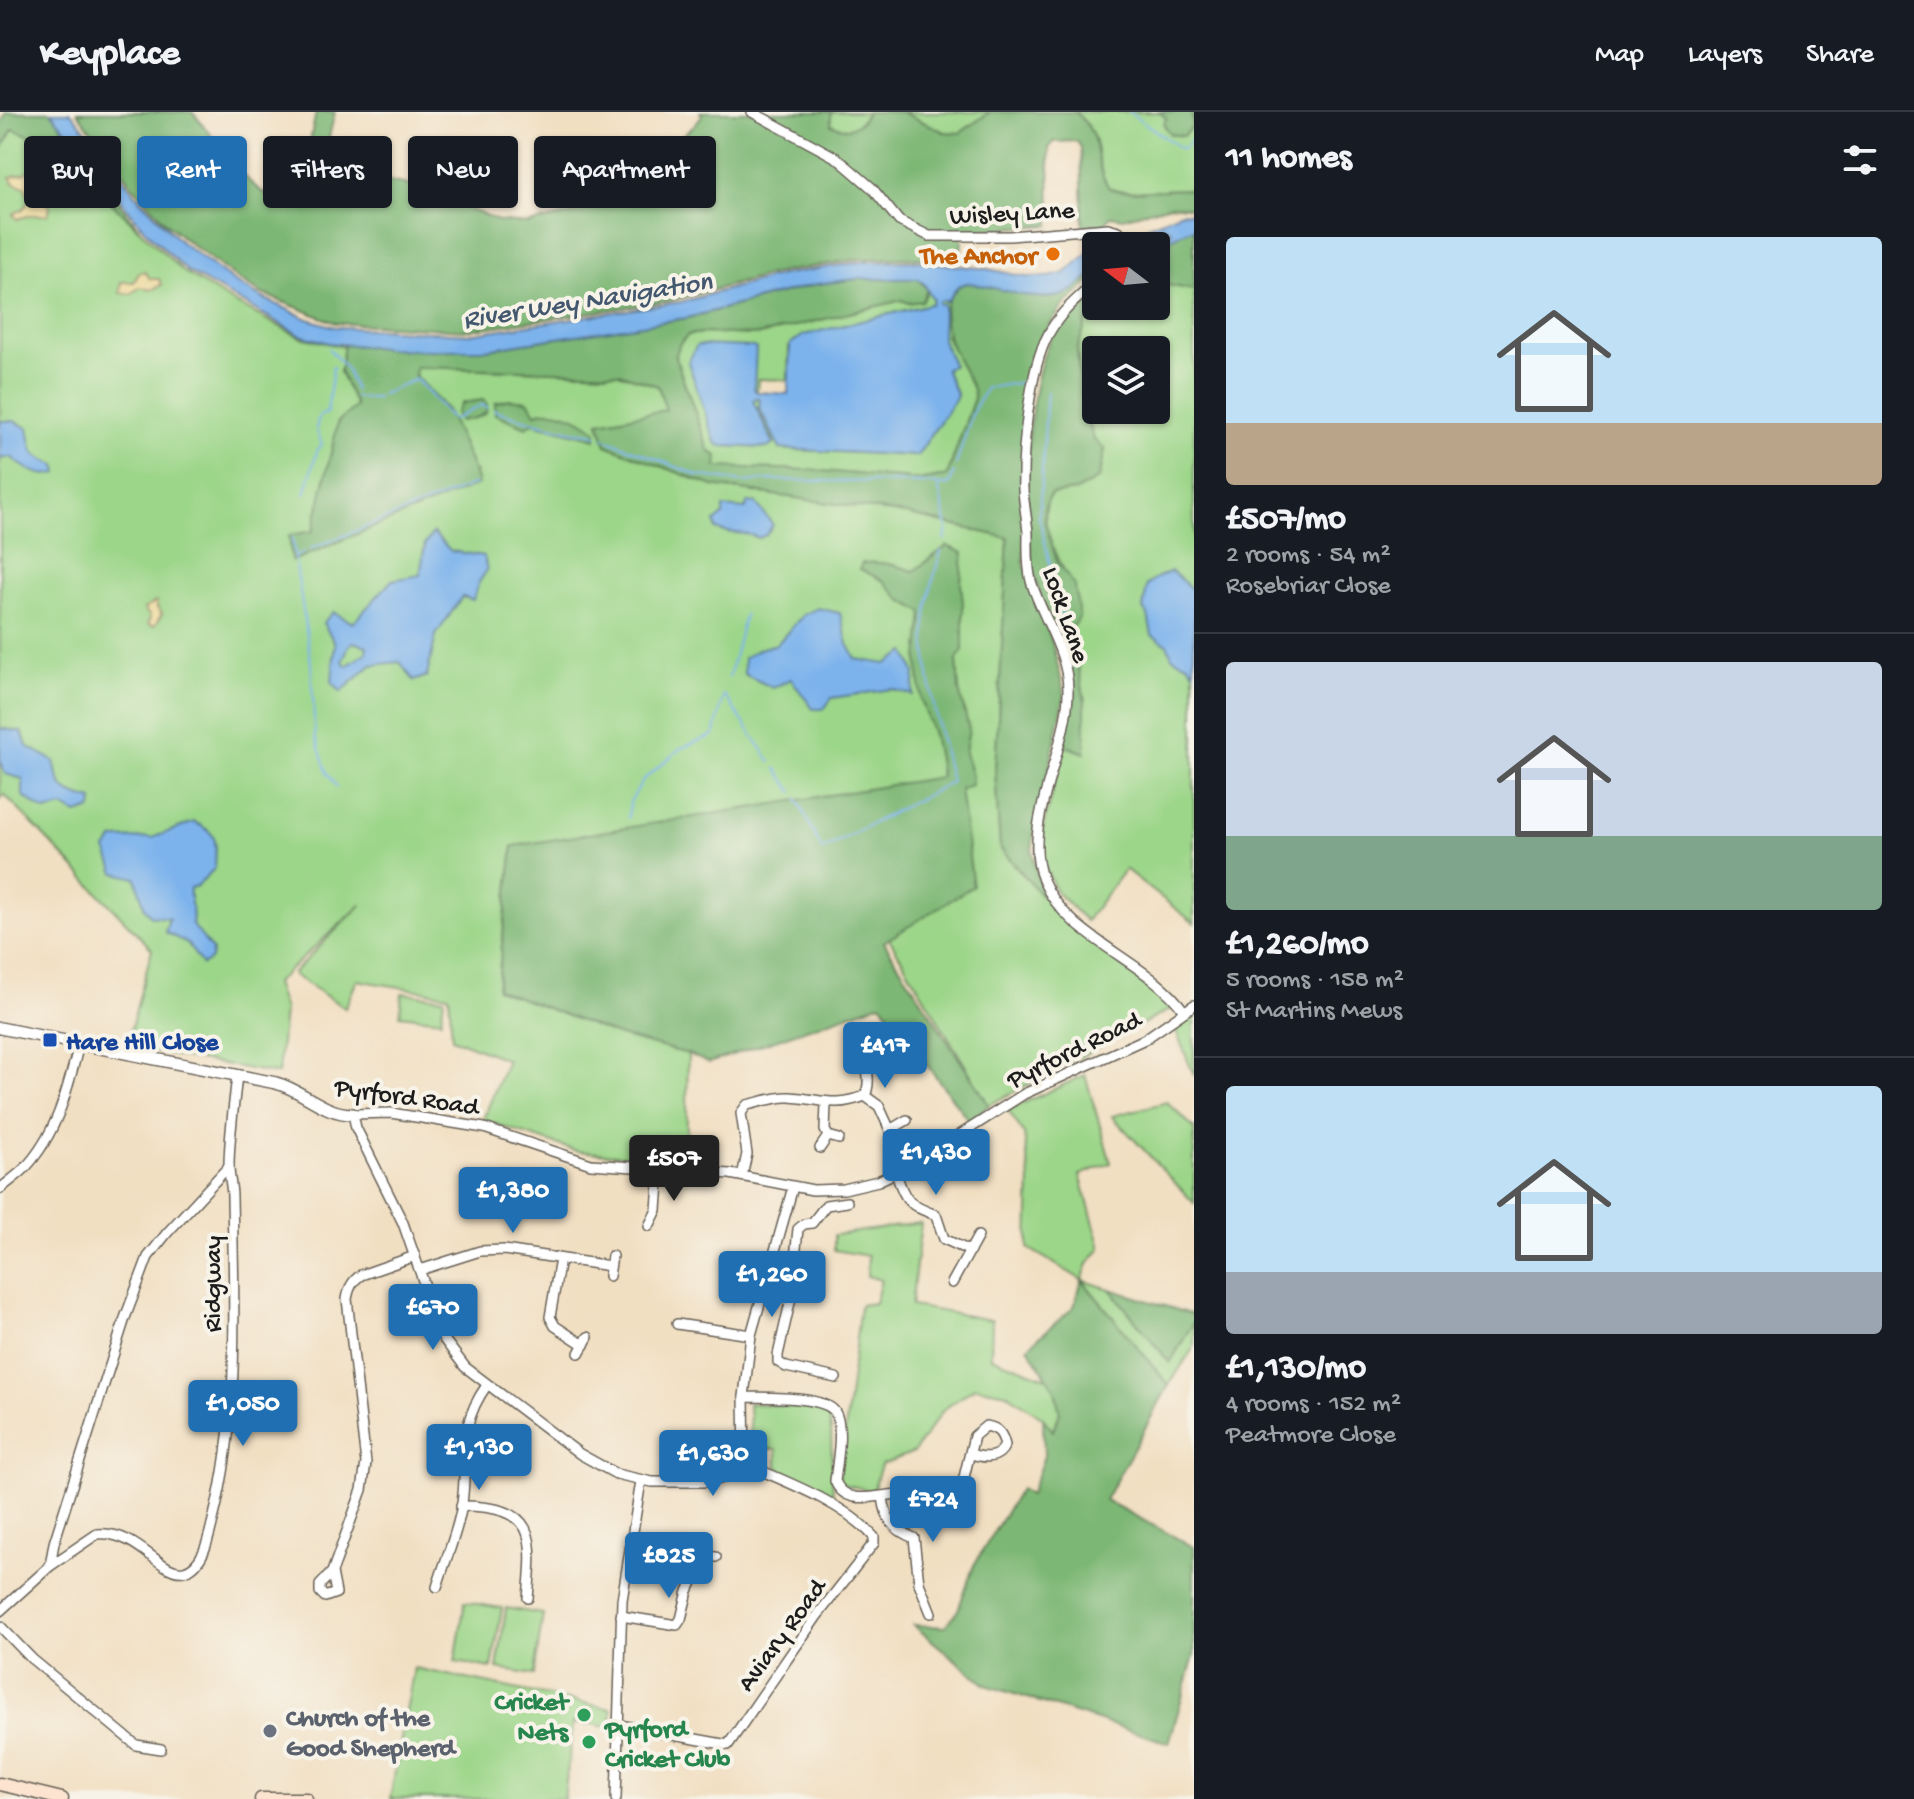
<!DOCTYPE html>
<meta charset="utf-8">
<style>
body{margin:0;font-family:"Gochi Hand",sans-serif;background:#20242c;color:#f1f3f6;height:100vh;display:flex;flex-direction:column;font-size:30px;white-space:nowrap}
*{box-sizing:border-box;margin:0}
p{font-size:26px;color:#9ea1a6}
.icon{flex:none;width:44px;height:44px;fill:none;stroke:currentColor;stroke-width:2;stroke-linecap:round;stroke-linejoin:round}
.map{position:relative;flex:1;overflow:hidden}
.sheet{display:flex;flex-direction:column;background:#171b24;width:720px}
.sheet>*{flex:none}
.top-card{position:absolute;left:24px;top:24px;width:760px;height:72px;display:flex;gap:16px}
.needle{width:52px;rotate:286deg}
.controls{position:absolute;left:1082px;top:120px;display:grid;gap:16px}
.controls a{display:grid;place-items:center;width:88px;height:88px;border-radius:8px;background:#171b24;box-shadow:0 2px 6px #0004;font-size:40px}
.price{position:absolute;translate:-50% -68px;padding:0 18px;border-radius:8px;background:#1f6fb2;color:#fff;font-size:26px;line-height:52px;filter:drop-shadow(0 2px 4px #0008)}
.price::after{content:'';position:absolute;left:50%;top:48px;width:24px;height:18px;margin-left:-12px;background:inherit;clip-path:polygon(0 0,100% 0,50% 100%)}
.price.current{background:#222;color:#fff}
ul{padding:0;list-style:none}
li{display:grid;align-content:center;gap:16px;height:424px;padding:0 32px}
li+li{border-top:2px solid #363941}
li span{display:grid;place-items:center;height:248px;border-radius:8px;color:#555}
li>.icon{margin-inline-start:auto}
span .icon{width:144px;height:144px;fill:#fffc;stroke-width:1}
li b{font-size:34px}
h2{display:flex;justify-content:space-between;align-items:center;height:96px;padding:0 32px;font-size:34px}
.tag{padding:0 28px;border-radius:8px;background:#171b24;box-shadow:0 2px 6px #0004;font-size:28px;line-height:72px}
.tag.current{background:#1f6fb2;color:#fff}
header{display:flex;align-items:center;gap:48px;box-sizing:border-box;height:112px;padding:0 40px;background:#171b24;border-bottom:2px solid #363941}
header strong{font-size:38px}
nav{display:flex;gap:44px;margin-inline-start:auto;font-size:28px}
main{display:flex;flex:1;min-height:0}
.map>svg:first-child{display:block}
.green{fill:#9cd689;stroke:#5c7952;stroke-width:2;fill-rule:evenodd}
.forest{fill:#7db775;stroke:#4c6a48;stroke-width:2}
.sand{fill:#eeda9e;stroke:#857b5d;stroke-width:2}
.water{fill:#7db3ec;stroke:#4c6884;stroke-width:2;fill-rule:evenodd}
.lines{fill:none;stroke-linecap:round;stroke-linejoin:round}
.stream{stroke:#7db3ec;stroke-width:2}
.minor-casing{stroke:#676056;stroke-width:12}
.tertiary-casing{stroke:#676056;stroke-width:14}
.secondary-casing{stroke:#676056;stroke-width:15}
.minor{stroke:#fff;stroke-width:9}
.tertiary{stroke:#fff;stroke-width:11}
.secondary{stroke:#fde4d0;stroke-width:12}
.food-dot{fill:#e8710a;stroke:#f7f3e8;stroke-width:3}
.transit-dot{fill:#1a4fb4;stroke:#f7f3e8;stroke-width:3}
.leisure-dot{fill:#2e9e5b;stroke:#f7f3e8;stroke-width:3}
.worship-dot{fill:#6b7280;stroke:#f7f3e8;stroke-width:3}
.labels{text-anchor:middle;stroke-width:8;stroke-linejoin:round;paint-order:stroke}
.street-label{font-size:26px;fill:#1c1c1c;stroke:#f7f3e8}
.food-label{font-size:26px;font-weight:bold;fill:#c56008;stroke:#f7f3e8;text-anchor:end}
.transit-label{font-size:26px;font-weight:bold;fill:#164399;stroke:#f7f3e8;text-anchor:start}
.leisure-label{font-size:26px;font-weight:bold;fill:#27864d;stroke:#f7f3e8;text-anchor:end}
.worship-label{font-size:26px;font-weight:bold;fill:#5b616d;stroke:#f7f3e8;text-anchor:start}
.water-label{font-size:28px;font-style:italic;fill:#43586f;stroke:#f7f3e8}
</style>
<header>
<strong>Keyplace</strong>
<nav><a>Map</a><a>Layers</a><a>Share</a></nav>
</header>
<main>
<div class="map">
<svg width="1194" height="1687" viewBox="0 0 1194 1687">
<rect width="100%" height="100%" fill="#f7f3e8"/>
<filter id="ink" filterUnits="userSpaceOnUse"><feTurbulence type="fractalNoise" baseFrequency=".0125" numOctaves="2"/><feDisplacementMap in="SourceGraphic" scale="16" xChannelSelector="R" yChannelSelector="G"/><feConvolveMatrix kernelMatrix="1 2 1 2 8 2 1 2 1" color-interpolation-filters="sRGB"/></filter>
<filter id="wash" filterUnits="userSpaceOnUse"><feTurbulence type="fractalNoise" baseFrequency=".006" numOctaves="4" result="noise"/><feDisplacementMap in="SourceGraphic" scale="32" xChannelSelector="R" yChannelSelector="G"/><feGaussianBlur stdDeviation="1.8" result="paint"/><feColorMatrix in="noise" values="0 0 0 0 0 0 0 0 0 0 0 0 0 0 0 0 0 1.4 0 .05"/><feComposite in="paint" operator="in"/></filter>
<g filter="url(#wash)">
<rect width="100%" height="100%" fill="#f1dfc2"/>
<g class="green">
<path d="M815,0h52c-16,28 -33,16 -52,0z"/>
<polygon points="902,0 990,0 960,21 944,20"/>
<path d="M1075,0h119v78c-29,-4 -56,7 -85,-2 -20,-32 -2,-47 -34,-76z"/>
<polygon points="13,17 49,31 184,160 231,189 300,225 344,235 340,260 357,294 338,310 313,420 293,448 476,361 468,349 447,298 415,264 415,255 619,261 658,274 667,298 599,310 606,333 713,374 906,402 1008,426 995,658 1000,736 1054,798 1173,896 989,993 815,703 513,735 497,877 620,924 688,942 686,1050 577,1039 483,1008 507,948 452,926 449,883 357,868 345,896 292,862 362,792 275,871 284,898 278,962 126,935 152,837 4,682 0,688 0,40"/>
<path d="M1156,171l38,7v633l-69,-54 -39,52 -29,-28 -20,-42 27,-106 21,8v-52l-14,-71 4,-43c-18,-26 -39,-62 -25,-93l26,-3 23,-13 6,-28 -11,-10 -13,-48 -4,-42 9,-27 16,-17h54zM1096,238h60v60h-60z"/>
<polygon points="927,177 933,188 931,192 885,203 789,235 788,268 758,267 757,280 697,233 774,331 753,289 760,286 759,295 781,337 917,344 957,284 945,257 953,253 942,227 943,193 939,192 939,189 947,189 946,224 973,277 974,286 947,364 923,368 716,355 717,344 709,339 675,245 680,231 688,223 702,221 759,223 902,188 908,191 925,185"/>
<polygon points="402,881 444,886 441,908 400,903"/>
<polygon points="1194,901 1194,964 1175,916"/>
<polygon points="1085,963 1111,1051 1080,1063 1101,1136 1088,1152 1082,1168 1110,1177 1170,1251 1194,1209 1194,1235 1169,1273 1082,1168 1028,1136 1030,1066 1024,1022 1008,998"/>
<polygon points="1167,990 1194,1016 1194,1091 1112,1004"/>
<polygon points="921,1111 911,1194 992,1208 991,1245 1047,1266 1055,1278 1060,1301 1052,1320 1043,1306 1007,1281 975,1275 943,1298 914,1340 881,1353 873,1379 839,1371 860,1193 875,1191 881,1168 867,1164 868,1144 834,1138 834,1123"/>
<polygon points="749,1291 827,1298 831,1317 833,1384 777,1356 777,1337 751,1337"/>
<polygon points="465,1490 502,1496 492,1556 455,1550"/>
<polygon points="506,1496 543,1502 534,1563 497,1557"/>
<polygon points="414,1556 612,1597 611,1614 573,1611 564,1687 390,1687"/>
</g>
<g class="forest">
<polygon points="6,0 51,0 140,118 49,31 13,17 0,40 0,14"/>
<path d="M77,0h115c30,32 63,100 115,92l4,-25v-43l5,-24h19l-9,38 22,22 60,13 91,36 29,3 133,-31 15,-14 6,-43 12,-10 8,-11 -2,-3h134l-3,2v11l17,4 13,-7 6,-10h35l42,20 16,1 30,-21h85c32,29 14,44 34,76 29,9 56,-2 85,2v18l-23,-3 -48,13 -13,-2 -5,8 -22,1 -2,-77 -4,-7 -23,1 -5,6 1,77 -87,6 -3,31 -44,-4 -57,1 -77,13 -113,29 -201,29 -132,-7 -73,-29 -27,-16 -50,-38 -20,-17 -33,-37z"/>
<polygon points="1159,0 1191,0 1193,14 1183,24 1170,22 1164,13 1166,6"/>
<path d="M1194,117v61l-38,-7v-37h-4c15,-5 28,-16 42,-17z"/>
<path d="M1096,160l-9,13 -23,20 -15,21 -15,32 -6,31 -4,174 27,75 14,57 -16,74 -13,48 -4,33 7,32 15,28 -54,-62 -5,-78 13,-232 -102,-24 -193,-28 -107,-41 -7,-23 67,-12 -8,-24 -39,-13 -203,-6 -1,9c10,11 22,21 30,33 7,9 31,65 33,75l-186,77 -3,-26 24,-4 25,-109 18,-16 -16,-34 4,-28 62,6h74l207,-32 130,-34 40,-5h61l9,10 -5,12 -14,2 -6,-3 -143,35 -57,-2 -14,2 -8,8 -5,14 34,94 8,5 -1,11 96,3 111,10 24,-4 27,-78 -1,-9c-12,-24 -40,-65 -23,-92 3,-4 7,-11 12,-13 24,-8 69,21 98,12 12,-4 26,-17 36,-24z"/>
<path d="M1096,172v22h6l-16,17 -9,27 4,42 12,47 12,10 -6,29 -23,13 -25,3 -6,12v16l12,39 18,25 4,32 -8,12 14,71v52l-21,-8c4,-21 11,-45 7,-66 -5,-34 -26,-65 -35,-98 -14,-54 -12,-191 14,-241 11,-22 28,-39 46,-56z"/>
<path d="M508,287l20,2 8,12c19,-7 46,5 60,17v9l-63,-16 -7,4 -31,-13v-11z"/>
<polygon points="483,288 487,292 486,301 476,306 459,309 456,300 462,291"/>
<path d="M947,434l16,7 -2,31 2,20v46l-6,9 2,31 10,39 -4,24 7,23 -1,9 -11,4 13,97 -89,56 105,163 -20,16 -88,-118 -172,60 -21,-9 -68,-18 -123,-47 16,-143 428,-69 -7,-39 -13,-39 -3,-40 5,-47 -22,-12 -17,-19 -24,-12 2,-6c19,-2 34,2 52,8z"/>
<polygon points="1082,1168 1169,1273 1105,1388 1194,1435 1194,1544 1169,1631 986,1573 913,1513 945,1515 958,1498 974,1453 1020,1377 1030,1383 1044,1344 1043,1306 1053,1319 1060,1301 1055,1278 1028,1235 1074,1195"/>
<polygon points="1110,1177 1194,1203 1194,1209 1170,1251"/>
</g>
<g class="sand">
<polygon points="30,57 34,62 33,68 40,73 39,85 50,95 48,103 31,103 17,107 13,102 23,97 30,88 25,75 14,71 10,65 26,61"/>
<polygon points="145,159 150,167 159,167 162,173 151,178 140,175 131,182 120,181 121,170 134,170 139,161"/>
<polygon points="157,489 157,496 162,502 155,513 152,514 148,512 150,505 144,497"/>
</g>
<g class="water">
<path d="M51,0h20l65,83 44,46 53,40 28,16 47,22 27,8 134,7 212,-32 100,-27 78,-13 57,-1 72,8 38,8h23l16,-4 31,-27v26c-10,7 -21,19 -32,23 -30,9 -66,-9 -97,-12l-9,3 -11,15h-8v3h4l-1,35 11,26 -8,4 12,27 -40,60 -137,-7 -21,-42 1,-8 -4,-1 -3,3 21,43 -7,4 -46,-2 -6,-4 -27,-80 9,-17 56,2 3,1 -2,41 3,3 31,2 2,-50 14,-9 127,-31 2,-4 -9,-16 -6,-5h-61l-40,5 -130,34 -207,32h-74l-77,-7 -29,-8 -113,-64 -43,-42z"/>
<path d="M1181,100l13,1v16c-14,2 -13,6 -25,11 -11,5 -22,6 -34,6l34,-11 2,-4 -6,-4 -44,19h-25l14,-9 11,1z"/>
<path d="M0,309h14l14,7c5,27 2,26 28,37l2,8c-18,6 -34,-5 -47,-16l-11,2z"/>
<path d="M748,390l8,1 17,22 -7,10 -7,3c-15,-7 -29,-3 -43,-9l-1,-7 8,-7v-8l23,2z"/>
<path d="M433,421l18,18 33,5 3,14 -9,14 -5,16 -11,-3 -26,38 -9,41 -13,5 -14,-19 -29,3 -30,27 -9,-10 3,-39 -12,-20 10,-11 20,11 39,-43 28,-5 5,-31zM353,530l14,4 -1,7 -20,13 -3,-5 5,-14z"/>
<polygon points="1171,459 1194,479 1194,560 1188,552 1172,545 1167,532 1152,523 1148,503 1143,497 1147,473 1156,466"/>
<polygon points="818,496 840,501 848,532 856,547 886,552 906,540 915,560 913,583 892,577 832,586 824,597 813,597 791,567 773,576 744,562 744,546 759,537 777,532 803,503"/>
<path d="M0,616l22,4 5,14 27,15c5,29 11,32 39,39l-1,9 -15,5 -13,-7 -19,4 -22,-15v-17l-18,-5 -5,-14z"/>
<path d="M194,710c26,12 22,20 21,46l-18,18 -7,2c-2,13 5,20 2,36l20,26 -1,9 -9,6 -14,-21 -23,-12 4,-14 -18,-2 -6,-7 -9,-31 -21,-5 -9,-24 8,-10 38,-1z"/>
</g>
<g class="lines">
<g class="stream">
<polyline points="1129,0 1180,36 1184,36 1194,25"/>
<polyline points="329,237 346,256 355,278"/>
<polyline points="1047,280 1039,405 1074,555"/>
<polyline points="381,283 416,267 453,308 482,293 488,296"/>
<polyline points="355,284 358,286 377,286"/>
<path d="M494,298c25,8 51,15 77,21 10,2 17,0 26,5"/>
<polyline points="603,326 697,363 743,370 769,368 921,371 938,373 947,417 945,428"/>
<polyline points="956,353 973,299 986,276 1024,270"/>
<polyline points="939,373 949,373 954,361"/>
<polyline points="305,382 317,339 322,332 316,317 319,304 327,301 333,255"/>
<polyline points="292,426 311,551 315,624 327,660 337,675"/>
<polyline points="310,437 475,372"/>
<polyline points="296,444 305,440"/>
<polyline points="729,565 745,502"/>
<polyline points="725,584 771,650"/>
<polyline points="776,656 793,680"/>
<path d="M797,686l25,52 129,-68c-10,-44 -22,-89 -25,-134 -3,-33 6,-66 15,-97"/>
<polyline points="628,706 630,690 643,668 681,636 714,623 724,583"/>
</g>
</g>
</g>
<g filter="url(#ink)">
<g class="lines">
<defs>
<g id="minor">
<polyline points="752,0 837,46 872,76 899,109 929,124 1010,124 1108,116 1119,119 1126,134"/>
<path d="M1096,170c-19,17 -36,30 -48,53 -19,35 -26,116 -25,155 1,15 4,29 5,43 0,16 -1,32 3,48 11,37 37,70 37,109 1,59 -48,134 -25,190 24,59 105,80 141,131"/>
<path d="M858,937c9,15 14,31 7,47l14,10 16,35"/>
<polyline points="826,992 825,1018 828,1024"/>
<polyline points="890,1018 907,1008"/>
<polyline points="820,1036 828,1024 839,1027"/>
<path d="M896,1061c9,29 13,32 40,42l8,24 26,12"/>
<path d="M742,1064l5,-22 -6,-41 6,-8c14,-3 30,-9 43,-8 32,2 42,11 75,-1"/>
<polyline points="793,1075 751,1223 744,1285 745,1352 733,1363 709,1370 652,1370 616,1362 580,1342 465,1255 443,1226 403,1111 356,1016 353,1002 391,1001 484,1016 591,1052 730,1062 813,1078 844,1077 878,1069 914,1052 1024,982 1145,927 1194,893"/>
<path d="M0,1077c8,-7 17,-13 24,-20 33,-34 44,-81 55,-125"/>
<polyline points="649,1114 657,1098 660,1057"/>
<polyline points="560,1147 550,1205 555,1214 584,1233"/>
<polyline points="420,1158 480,1139 504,1138 610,1154"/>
<polyline points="609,1164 612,1144"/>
<polyline points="767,1165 793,1170"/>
<polyline points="952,1171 978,1124"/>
<polyline points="677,1212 751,1223"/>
<polyline points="579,1241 588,1225"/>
<polyline points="836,1266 786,1255 778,1250 778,1243 791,1186 798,1117 804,1112 812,1111 826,1093 847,1090"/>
<path d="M744,1285c20,1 80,-2 91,15 9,14 2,52 0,69 12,29 48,11 70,13 18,2 35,8 52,12l17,-70 12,-10c12,2 16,7 19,19 -7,15 -21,13 -34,9"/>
<path d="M883,1385c3,23 9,32 31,41l5,45 12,30"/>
<path d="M461,1394c76,0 73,29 67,92"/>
<polyline points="697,1434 704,1444 716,1445"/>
<polyline points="50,1454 54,1431 125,1206 148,1145 167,1121 229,1054"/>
<path d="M332,1460l-12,13v7l5,5 11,-4 -4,-21 30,-82 4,-27 -19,-164c2,-11 5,-18 14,-24l54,-19"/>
<path d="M437,1475c8,-26 19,-51 24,-77 9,-50 -7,-79 26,-125"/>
<path d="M0,1499l50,-45 47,-32c41,-4 64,42 87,37 20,-5 25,-35 29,-51 27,-105 21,-216 19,-323 0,-10 -3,-20 -3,-30 0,-30 5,-62 8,-92"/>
<polyline points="621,1504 677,1513 681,1507 688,1479 704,1444"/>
<polyline points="0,1514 32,1547 136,1633 161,1637"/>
<path d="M619,1613l109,20 89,-129 57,-73v-6c-30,-34 -89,-56 -129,-73"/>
<polyline points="616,1687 622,1488 641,1369"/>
</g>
<path id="tertiary" d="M0,916l276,55c27,7 47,31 77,31"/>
<g id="secondary">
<polyline points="0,1672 62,1687"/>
<polyline points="261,1687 306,1687"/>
</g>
</defs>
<use href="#minor" class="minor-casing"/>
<use href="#tertiary" class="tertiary-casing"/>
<use href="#secondary" class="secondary-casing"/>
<use href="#minor" class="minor"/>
<use href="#tertiary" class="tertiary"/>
<use href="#secondary" class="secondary"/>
</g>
</g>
<circle class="food-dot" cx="1053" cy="142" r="8"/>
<rect class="transit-dot" x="42" y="920" width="16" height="16" rx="4"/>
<g class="leisure-dot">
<circle cx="584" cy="1603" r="8"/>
<circle cx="589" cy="1630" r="8"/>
</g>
<circle class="worship-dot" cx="270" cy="1619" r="8"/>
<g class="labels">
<g class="street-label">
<text transform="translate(1012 99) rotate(-3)" y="9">Wisley Lane</text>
<text transform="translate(1068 502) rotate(71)" y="9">Lock Lane</text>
<text transform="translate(1073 936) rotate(-26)" y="9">Pyrford Road</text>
<text transform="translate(407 983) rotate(8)" y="9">Pyrford Road</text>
<text transform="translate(211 1172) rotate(-90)" y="9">Ridgway</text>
<text transform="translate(780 1522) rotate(-54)" y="9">Aviary Road</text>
</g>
<g class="food-label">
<text x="1037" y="151">The Anchor</text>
</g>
<g class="transit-label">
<text x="66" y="937">Hare Hill Close</text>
</g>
<g class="leisure-label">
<text x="568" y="1597">Cricket<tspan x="568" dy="30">Nets</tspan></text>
<text x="605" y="1624" text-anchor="start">Pyrford<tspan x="605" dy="30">Cricket Club</tspan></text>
</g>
<g class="worship-label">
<text x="286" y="1613">Church of the<tspan x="286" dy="30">Good Shepherd</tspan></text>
</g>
<g class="water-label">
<text transform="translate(587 186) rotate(-9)" y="10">River Wey Navigation</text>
</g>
</g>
</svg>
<div class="controls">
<a><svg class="needle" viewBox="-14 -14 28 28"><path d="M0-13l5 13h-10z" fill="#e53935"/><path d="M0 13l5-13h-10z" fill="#9ea1a6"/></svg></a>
<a><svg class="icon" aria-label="layers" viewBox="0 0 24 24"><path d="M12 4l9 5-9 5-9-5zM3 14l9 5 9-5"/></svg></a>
</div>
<b class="price" style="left:885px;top:978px">£417</b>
<b class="price" style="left:936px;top:1085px">£1,430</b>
<b class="price current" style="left:674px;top:1091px">£507</b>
<b class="price" style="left:513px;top:1123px">£1,380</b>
<b class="price" style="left:772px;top:1207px">£1,260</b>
<b class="price" style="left:433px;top:1240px">£670</b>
<b class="price" style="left:243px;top:1336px">£1,050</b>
<b class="price" style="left:479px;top:1380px">£1,130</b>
<b class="price" style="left:713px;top:1386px">£1,630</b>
<b class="price" style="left:933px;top:1432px">£724</b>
<b class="price" style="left:669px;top:1488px">£825</b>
<div class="top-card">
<a class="tag">Buy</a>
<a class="tag current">Rent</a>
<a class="tag">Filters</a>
<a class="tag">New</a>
<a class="tag">Apartment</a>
</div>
</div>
<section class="sheet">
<h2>11 homes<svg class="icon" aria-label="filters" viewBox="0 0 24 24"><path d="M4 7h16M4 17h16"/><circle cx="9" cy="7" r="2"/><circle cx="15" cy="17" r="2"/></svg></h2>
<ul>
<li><span style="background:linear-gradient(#bfe0f5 75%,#b9a48a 0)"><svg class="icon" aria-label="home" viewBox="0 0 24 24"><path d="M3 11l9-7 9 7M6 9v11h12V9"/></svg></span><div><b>£507/mo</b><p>2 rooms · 54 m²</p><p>Rosebriar Close</p></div></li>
<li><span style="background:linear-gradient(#c9d6e8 70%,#7fa58c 0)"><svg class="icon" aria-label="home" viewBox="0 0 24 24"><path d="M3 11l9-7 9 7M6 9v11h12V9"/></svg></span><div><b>£1,260/mo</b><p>5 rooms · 158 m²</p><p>St Martins Mews</p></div></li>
<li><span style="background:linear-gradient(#bfe0f5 75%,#9aa5b1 0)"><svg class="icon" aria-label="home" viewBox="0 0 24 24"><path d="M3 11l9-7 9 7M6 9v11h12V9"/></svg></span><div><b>£1,130/mo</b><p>4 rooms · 152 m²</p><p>Peatmore Close</p></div></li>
</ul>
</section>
</main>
